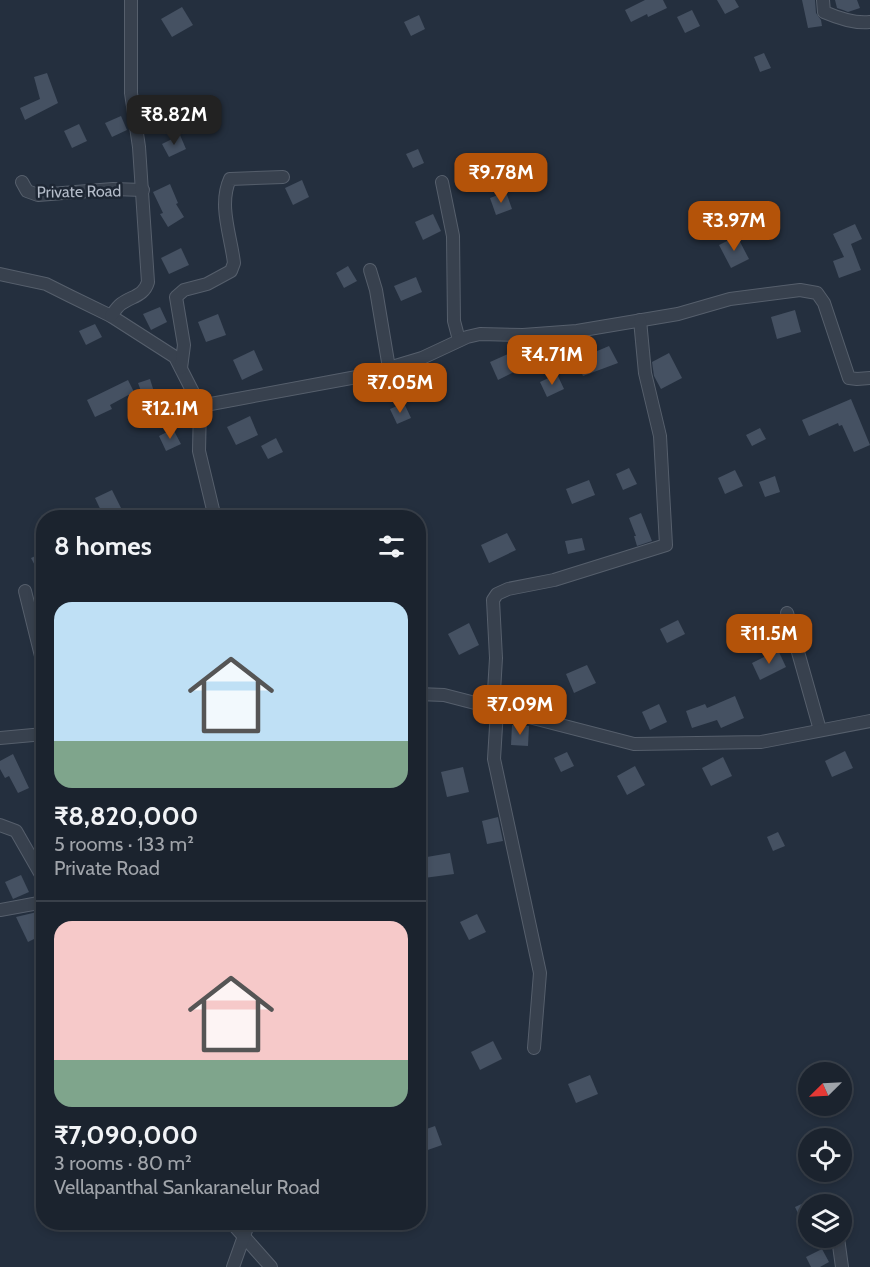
<!DOCTYPE html>
<meta charset="utf-8">
<style>
body{margin:0;font-family:Cabin,sans-serif;background:#282f3a;color:#f1f3f6;height:100vh;display:flex;flex-direction:column;font-size:22px;white-space:nowrap}
*{box-sizing:border-box;margin:0}
p{font-size:20px;color:#a0a4aa}
.icon{flex:none;width:33px;height:33px;fill:none;stroke:currentColor;stroke-width:2;stroke-linecap:round;stroke-linejoin:round}
.map{position:relative;flex:1;overflow:hidden}
.details{position:absolute;left:36px;top:510px;width:390px;height:720px;display:flex;flex-direction:column;background:#1b232e;border-radius:24px;box-shadow:0 3px 9px #0003,0 0 0 2px #39404a}
.details>*{flex:none}
.needle{width:39px;rotate:246deg}
.tools{position:absolute;left:798px;top:1062px;display:grid;gap:12px}
.tools a{display:grid;place-items:center;width:54px;height:54px;border-radius:50%;background:#1b232e;box-shadow:0 3px 9px #0003,0 0 0 2px #39404a;font-size:30px}
.price{position:absolute;translate:-50% -51px;padding:0 14px;border-radius:12px;background:#b45309;color:#fff;font-size:20px;line-height:39px;filter:drop-shadow(0 2px 3px #0008)}
.price::after{content:'';position:absolute;left:50%;top:36px;width:18px;height:14px;margin-left:-9px;background:inherit;clip-path:polygon(0 0,100% 0,50% 100%)}
.price.active{background:#222;color:#fff}
ul{padding:0;list-style:none}
li{display:grid;align-content:center;gap:12px;height:318px;padding:0 18px}
li+li{border-top:2px solid #39404a}
li span{display:grid;place-items:center;height:186px;border-radius:18px;color:#555}
li>.icon{margin-inline-start:auto}
span .icon{width:108px;height:108px;fill:#fffc;stroke-width:1}
li b{font-size:26px}
h2{display:flex;justify-content:space-between;align-items:center;height:72px;padding:0 18px;font-size:26px}
.map>svg:first-child{display:block}
.building{fill:#455162}
.lines{fill:none;stroke-linecap:round;stroke-linejoin:round}
.minor-casing{stroke:#565f6c;stroke-width:14}
.minor{stroke:#38414e;stroke-width:12}
.labels{text-anchor:middle;stroke-width:5;stroke-linejoin:round;paint-order:stroke}
.street-label{font-size:16px;fill:#b4bcc9;stroke:#1d2633}
</style>
<div class="map">
<svg width="870" height="1267" viewBox="0 0 870 1267">
<rect width="100%" height="100%" fill="#242f3e"/>
<g class="building">
<polygon points="645,0 663,0 667,8 648,17 647,14 631,22 625,10"/>
<polygon points="717,0 735,0 739,7 725,14"/>
<polygon points="802,0 815,0 816,13 821,20 822,26 808,28"/>
<polygon points="835,0 857,0 860,8 848,12 843,10 837,8"/>
<polygon points="182,7 193,25 172,37 161,19"/>
<polygon points="692,10 700,26 685,33 677,17"/>
<polygon points="419,15 425,29 411,36 404,22"/>
<polygon points="764,53 771,68 760,72 754,57"/>
<polygon points="47,73 58,103 25,120 20,108 40,99 34,77"/>
<polygon points="121,116 127,130 112,137 105,123"/>
<polygon points="79,124 87,141 72,148 64,131"/>
<polygon points="180,135 186,149 169,157 162,144"/>
<polygon points="418,149 424,163 413,168 406,154"/>
<polygon points="302,180 309,197 293,205 285,188"/>
<polygon points="170,184 178,203 176,204 184,217 168,227 160,214 163,213 153,192"/>
<polygon points="506,192 512,209 496,215 490,198"/>
<polygon points="433,214 441,231 423,240 415,222"/>
<polygon points="855,224 862,239 851,244 861,270 839,278 833,261 844,257 833,234"/>
<polygon points="737,236 749,259 731,268 719,245"/>
<polygon points="181,248 189,265 169,274 161,258"/>
<polygon points="348,266 357,281 344,288 336,273"/>
<polygon points="416,277 422,292 401,301 394,286"/>
<polygon points="160,307 167,322 151,330 143,314"/>
<polygon points="795,310 801,332 777,339 771,317"/>
<polygon points="218,314 226,335 206,342 198,322"/>
<polygon points="95,324 102,337 86,345 79,331"/>
<polygon points="609,346 618,363 583,376 576,360"/>
<polygon points="254,350 263,370 242,380 233,360"/>
<polygon points="669,353 682,378 661,389 654,376 652,362"/>
<polygon points="508,354 516,371 498,380 490,362"/>
<polygon points="557,374 564,389 547,397 540,382"/>
<polygon points="150,379 155,395 144,399 138,383"/>
<polygon points="128,380 134,392 110,405 112,409 95,417 87,400"/>
<polygon points="851,399 870,445 854,452 842,425 839,426 838,423 809,436 802,420"/>
<polygon points="404,403 411,418 397,424 390,409"/>
<polygon points="250,416 258,435 236,445 227,427"/>
<polygon points="760,428 766,439 752,446 746,435"/>
<polygon points="173,429 181,444 166,451 159,436"/>
<polygon points="276,438 283,452 268,459 261,446"/>
<polygon points="629,468 637,484 623,490 616,474"/>
<polygon points="735,470 743,486 725,494 718,478"/>
<polygon points="775,476 780,492 765,497 759,482"/>
<polygon points="589,480 595,495 572,504 566,489"/>
<polygon points="112,490 121,508 104,517 95,498"/>
<polygon points="641,513 652,541 637,546 634,536 636,536 629,518"/>
<polygon points="507,533 516,550 489,563 481,545"/>
<polygon points="582,538 585,550 568,554 565,541"/>
<polygon points="44,552 44,583 31,558"/>
<polygon points="678,620 685,634 667,643 660,629"/>
<polygon points="469,623 479,645 459,655 448,634"/>
<polygon points="778,650 786,667 760,680 752,663"/>
<polygon points="587,665 596,683 574,693 566,674"/>
<polygon points="735,696 744,718 721,728 717,720 692,728 686,711 705,704 707,708"/>
<polygon points="659,704 667,722 650,730 642,712"/>
<polygon points="512,725 529,726 528,746 511,745"/>
<polygon points="845,751 853,768 832,777 825,761"/>
<polygon points="567,752 574,766 561,772 554,758"/>
<polygon points="13,754 29,788 18,793 9,776 5,778 0,769 0,761"/>
<polygon points="723,757 732,776 711,786 702,768"/>
<polygon points="635,766 645,785 627,795 617,776"/>
<polygon points="463,767 469,792 447,797 441,772"/>
<polygon points="498,817 503,841 487,844 482,821"/>
<polygon points="778,832 785,846 773,851 767,837"/>
<polygon points="450,853 454,874 424,878 421,858"/>
<polygon points="21,875 29,892 13,899 5,882"/>
<polygon points="37,912 44,925 44,934 28,942 16,917"/>
<polygon points="477,914 486,932 469,940 460,922"/>
<polygon points="493,1041 502,1059 480,1070 471,1052"/>
<polygon points="590,1075 598,1094 576,1103 568,1084"/>
<polygon points="435,1126 442,1145 422,1152 418,1142 418,1132"/>
<polygon points="808,1201 808,1234 795,1207"/>
<polygon points="822,1249 829,1262 820,1267 811,1267 806,1257"/>
</g>
<g class="lines">
<defs>
<g id="minor">
<path d="M823,0l1,12c14,6 31,12 46,10"/>
<polyline points="22,182 27,191 38,195 113,189 143,190"/>
<polyline points="442,182 453,236 454,321 459,340"/>
<polyline points="370,270 376,290 389,368"/>
<polyline points="0,274 46,284 70,296 111,316 175,357 200,406 199,451 215,518"/>
<path d="M111,316c3,-4 6,-9 10,-12 11,-8 23,-8 27,-22l-9,-135 -8,-54v-93"/>
<path d="M181,368l3,-23 -8,-48 8,-7 23,-6 24,-13 3,-8c-3,-27 -16,-58 -4,-84l53,-2"/>
<polyline points="200,406 362,376 422,358 467,337 480,334 523,335 577,331 678,314 730,299 800,290 817,293 824,303 849,378 857,379 870,378"/>
<polyline points="25,591 44,668"/>
<polyline points="787,613 820,730"/>
<polyline points="418,694 444,695 634,744 761,742 870,721"/>
<polyline points="493,708 496,658 493,600 497,594 508,589 554,580 666,545 660,436 645,373 640,320"/>
<polyline points="497,710 494,759 540,973 534,1048"/>
<polyline points="0,738 44,734"/>
<polyline points="0,825 16,831 44,880"/>
<polyline points="0,910 44,902"/>
<polyline points="231,1222 271,1267"/>
<polyline points="838,1238 842,1267"/>
<polyline points="233,1267 249,1222"/>
</g>
</defs>
<use href="#minor" class="minor-casing"/>
<use href="#minor" class="minor"/>
</g>
<g class="labels">
<g class="street-label">
<text transform="translate(79 191) rotate(-1)" y="6">Private Road</text>
</g>
</g>
</svg>
<div class="tools">
<a><svg class="needle" viewBox="-14 -14 28 28"><path d="M0-13l5 13h-10z" fill="#e53935"/><path d="M0 13l5-13h-10z" fill="#a0a4aa"/></svg></a>
<a><svg class="icon" aria-label="locate" viewBox="0 0 24 24"><circle cx="12" cy="12" r="6"/><path d="M12 2v4M12 18v4M2 12h4M18 12h4"/></svg></a>
<a><svg class="icon" aria-label="layers" viewBox="0 0 24 24"><path d="M12 4l9 5-9 5-9-5zM3 14l9 5 9-5"/></svg></a>
</div>
<b class="price active" style="left:174px;top:146px">₹8.82M</b>
<b class="price" style="left:501px;top:204px">₹9.78M</b>
<b class="price" style="left:734px;top:252px">₹3.97M</b>
<b class="price" style="left:552px;top:386px">₹4.71M</b>
<b class="price" style="left:400px;top:414px">₹7.05M</b>
<b class="price" style="left:170px;top:440px">₹12.1M</b>
<b class="price" style="left:769px;top:665px">₹11.5M</b>
<b class="price" style="left:520px;top:736px">₹7.09M</b>
<section class="details">
<h2>8 homes<svg class="icon" aria-label="filters" viewBox="0 0 24 24"><path d="M4 7h16M4 17h16"/><circle cx="9" cy="7" r="2"/><circle cx="15" cy="17" r="2"/></svg></h2>
<ul>
<li><span style="background:linear-gradient(#bfe0f5 75%,#7fa58c 0)"><svg class="icon" aria-label="home" viewBox="0 0 24 24"><path d="M3 11l9-7 9 7M6 9v11h12V9"/></svg></span><div><b>₹8,820,000</b><p>5 rooms · 133 m²</p><p>Private Road</p></div></li>
<li><span style="background:linear-gradient(#f6c9c9 75%,#7fa58c 0)"><svg class="icon" aria-label="home" viewBox="0 0 24 24"><path d="M3 11l9-7 9 7M6 9v11h12V9"/></svg></span><div><b>₹7,090,000</b><p>3 rooms · 80 m²</p><p>Vellapanthal Sankaranelur Road</p></div></li>
</ul>
</section>
</div>
